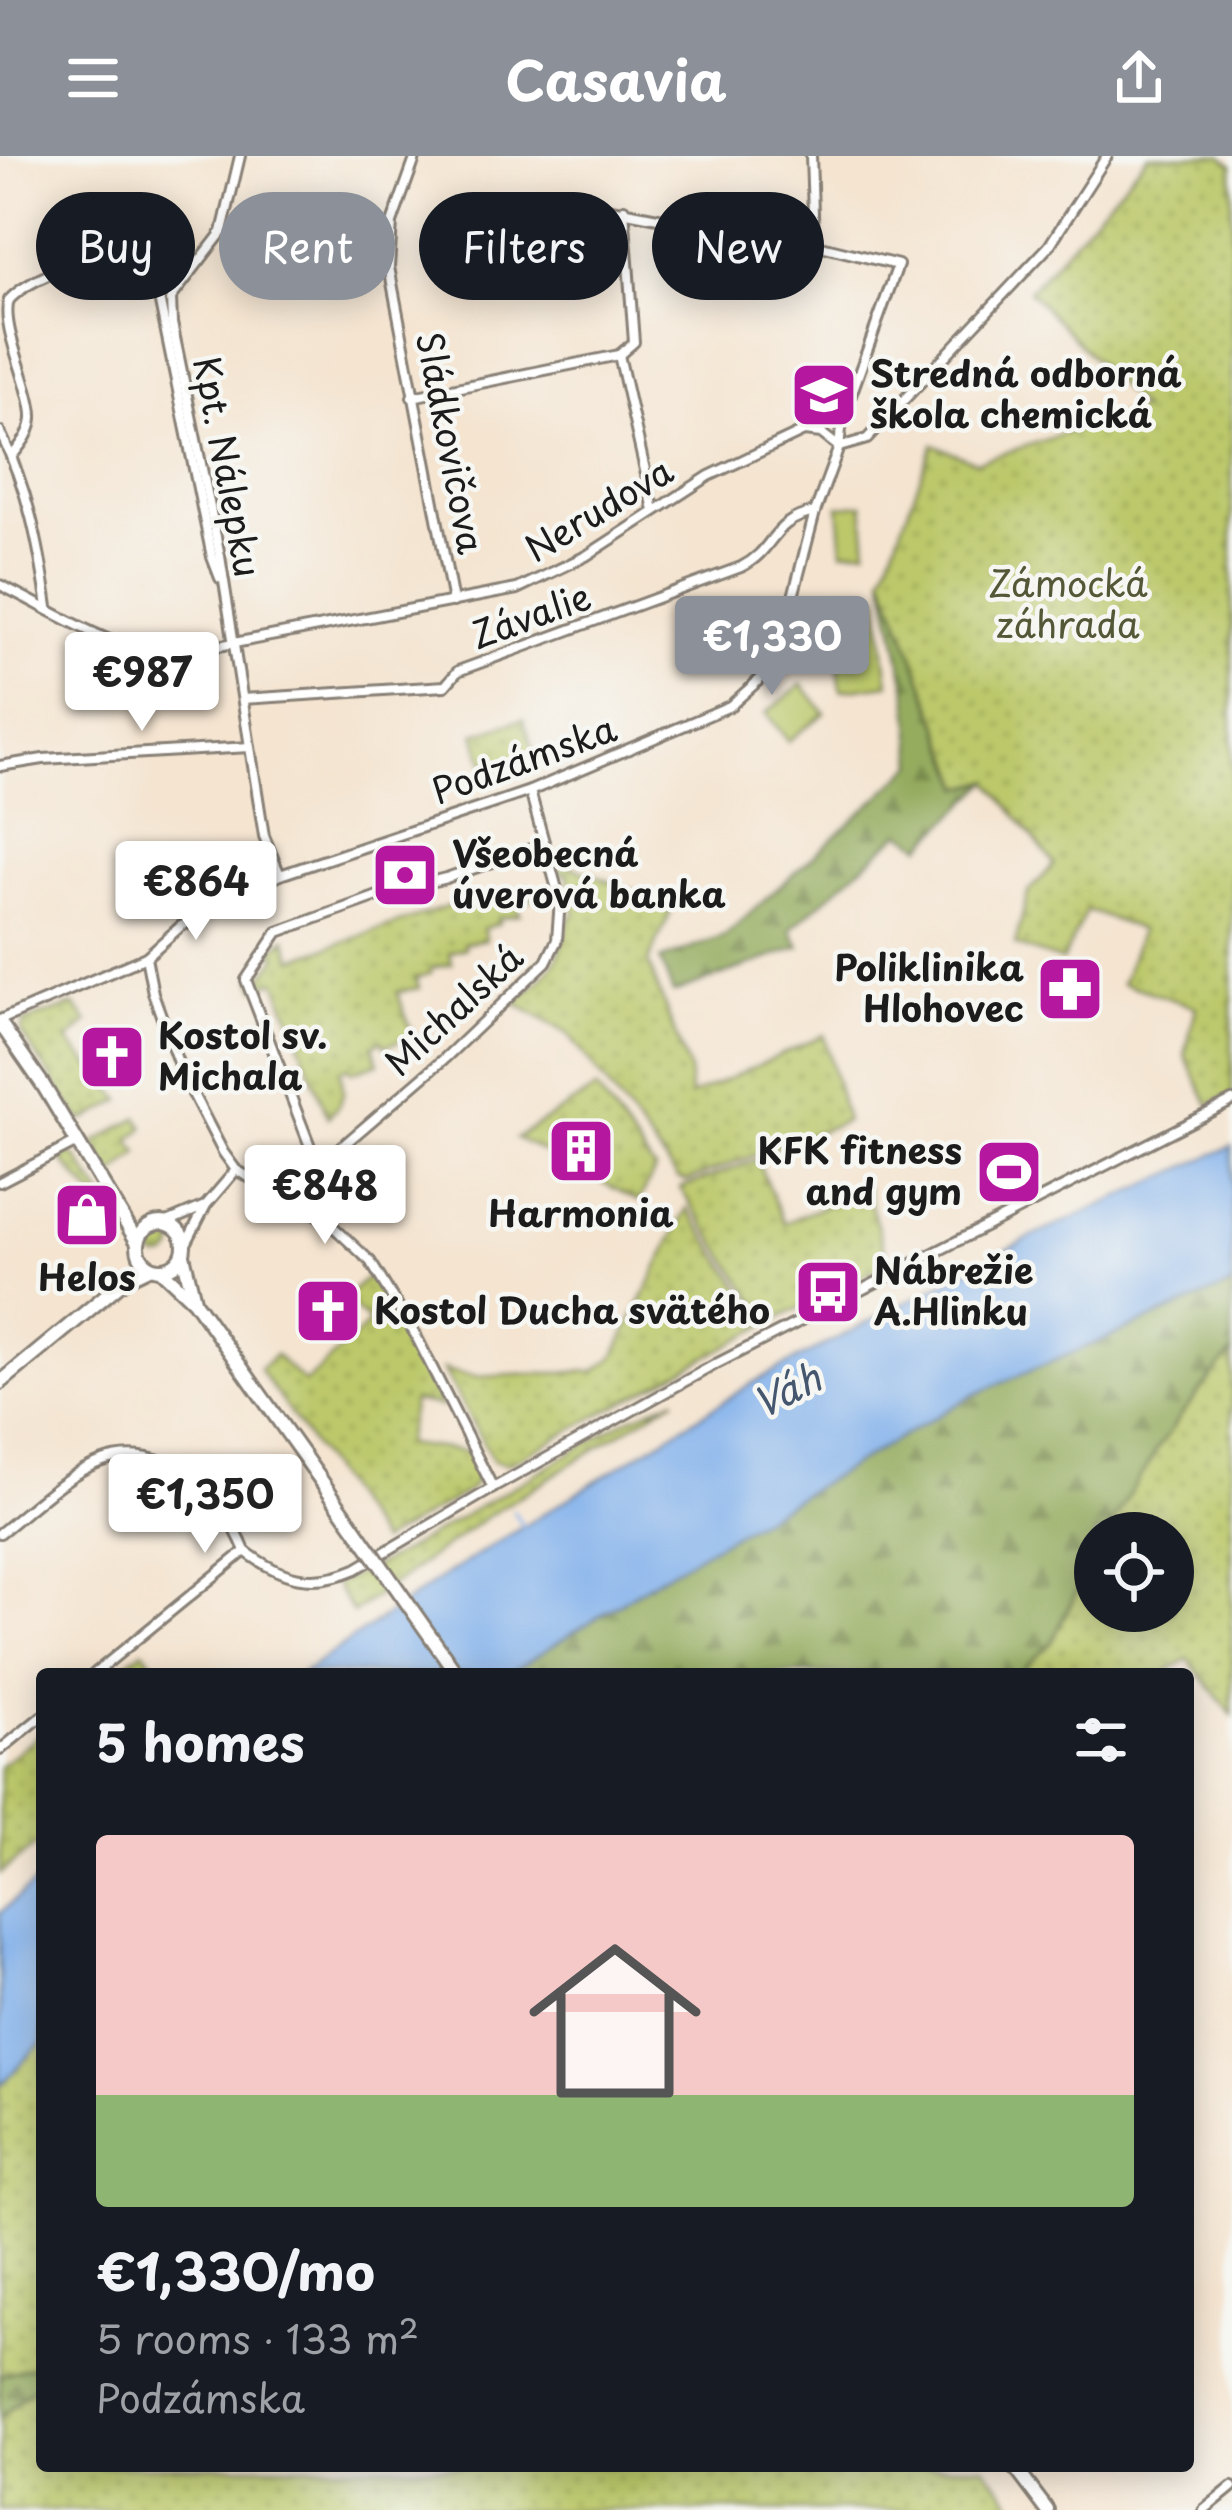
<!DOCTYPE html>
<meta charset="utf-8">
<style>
body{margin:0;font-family:"Playpen Sans",sans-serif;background:#20242c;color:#f1f3f6;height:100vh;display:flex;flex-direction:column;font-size:45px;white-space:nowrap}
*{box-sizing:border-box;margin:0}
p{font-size:39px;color:#9ea1a6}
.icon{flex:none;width:66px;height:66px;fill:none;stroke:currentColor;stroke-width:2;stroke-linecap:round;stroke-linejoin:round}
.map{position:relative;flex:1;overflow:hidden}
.sheet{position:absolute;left:36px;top:1512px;width:1158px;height:804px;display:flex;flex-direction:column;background:#171b24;border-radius:12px;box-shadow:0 6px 30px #0003}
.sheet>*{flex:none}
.hud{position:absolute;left:36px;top:36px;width:1161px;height:108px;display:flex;gap:24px}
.controls{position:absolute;left:1074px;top:1356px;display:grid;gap:24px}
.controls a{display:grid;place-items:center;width:120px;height:120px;border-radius:50%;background:#171b24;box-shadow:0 6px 30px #0003;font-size:60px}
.price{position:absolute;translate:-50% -102px;padding:0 27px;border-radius:12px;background:#fff;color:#222;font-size:39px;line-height:78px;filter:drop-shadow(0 3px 6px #0008)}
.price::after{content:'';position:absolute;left:50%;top:72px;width:36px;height:27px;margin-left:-18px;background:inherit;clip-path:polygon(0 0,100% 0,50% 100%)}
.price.on{background:#8c9099;color:#fff}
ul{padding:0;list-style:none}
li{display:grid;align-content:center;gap:24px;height:636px;padding:0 60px}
li span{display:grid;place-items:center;height:372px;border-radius:12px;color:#555}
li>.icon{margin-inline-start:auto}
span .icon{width:216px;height:216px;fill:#fffc;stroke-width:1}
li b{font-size:51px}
h2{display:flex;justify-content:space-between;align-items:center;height:144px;padding:0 60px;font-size:51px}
.tag{padding:0 42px;border-radius:54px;background:#171b24;box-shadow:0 6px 30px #0003;font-size:42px;line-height:108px}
.tag.on{background:#8c9099;color:#fff}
header{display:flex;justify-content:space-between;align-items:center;height:156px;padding:0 60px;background:#8c9099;color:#fff;font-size:54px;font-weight:700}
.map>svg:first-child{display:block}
.green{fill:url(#green-dots);stroke:#6c7243;stroke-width:3}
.forest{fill:url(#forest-firs);stroke:#58643d;stroke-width:3}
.pitch{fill:#bcc86a;stroke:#6c7243;stroke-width:3}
.water{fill:#81b0eb;stroke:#4e6684;stroke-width:3}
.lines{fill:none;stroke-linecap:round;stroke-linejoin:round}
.stream{stroke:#81b0eb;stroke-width:3}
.minor-casing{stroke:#888076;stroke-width:14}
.secondary-casing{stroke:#888076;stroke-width:18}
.minor{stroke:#fff;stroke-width:8}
.secondary{stroke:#fff;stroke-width:12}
.secondary-bridge-casing{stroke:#888076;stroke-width:18;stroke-linecap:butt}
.secondary-bridge{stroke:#fff;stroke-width:12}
.labels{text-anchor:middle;stroke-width:9;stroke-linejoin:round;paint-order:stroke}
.poi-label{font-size:36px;font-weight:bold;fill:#1c1c1c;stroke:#f6f6f2;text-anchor:start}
.street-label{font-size:36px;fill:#1c1c1c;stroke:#f6f6f2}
.park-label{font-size:36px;fill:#545837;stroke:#f6f6f2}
.water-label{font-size:39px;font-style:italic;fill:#44576f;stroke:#f6f6f2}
</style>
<header><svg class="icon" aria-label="menu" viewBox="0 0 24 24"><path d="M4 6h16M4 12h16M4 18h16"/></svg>Casavia<svg class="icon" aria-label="share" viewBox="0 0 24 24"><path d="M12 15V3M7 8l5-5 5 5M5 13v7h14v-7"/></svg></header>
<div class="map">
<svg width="1232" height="2354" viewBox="0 0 1232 2354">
<defs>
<pattern id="green-dots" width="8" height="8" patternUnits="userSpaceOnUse" patternTransform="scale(3)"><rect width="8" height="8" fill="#bcc86a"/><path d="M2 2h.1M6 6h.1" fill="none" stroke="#a1ab5b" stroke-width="1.8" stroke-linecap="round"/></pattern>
<pattern id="forest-firs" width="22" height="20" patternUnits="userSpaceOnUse" patternTransform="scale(3)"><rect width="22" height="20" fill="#95ac5e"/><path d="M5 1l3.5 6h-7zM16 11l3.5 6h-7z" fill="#798b4d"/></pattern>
</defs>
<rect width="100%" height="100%" fill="#f6f6f2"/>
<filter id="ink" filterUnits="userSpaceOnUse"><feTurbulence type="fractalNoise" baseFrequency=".00833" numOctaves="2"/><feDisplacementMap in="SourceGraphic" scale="24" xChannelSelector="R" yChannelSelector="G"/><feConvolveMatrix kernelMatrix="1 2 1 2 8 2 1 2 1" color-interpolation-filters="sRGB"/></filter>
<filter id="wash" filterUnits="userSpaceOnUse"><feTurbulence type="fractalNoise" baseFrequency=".004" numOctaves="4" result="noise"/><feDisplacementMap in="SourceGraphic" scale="48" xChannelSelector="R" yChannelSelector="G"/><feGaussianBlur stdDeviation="2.7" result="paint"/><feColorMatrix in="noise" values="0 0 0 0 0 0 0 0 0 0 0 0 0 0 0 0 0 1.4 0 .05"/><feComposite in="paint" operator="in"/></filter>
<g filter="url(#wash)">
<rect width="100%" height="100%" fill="#f4e4d0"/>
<g class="green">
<polygon points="1148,0 1222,0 1232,9 1232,938 1209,949 1185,899 1196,851 1122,827 1141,774 1087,754 1062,805 1015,789 1028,737 1054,708 990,626 964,633 883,420 933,288 976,306 1141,253 1029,135"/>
<polygon points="523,563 539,608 490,624 475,578"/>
<path d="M562,696l5,12 84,34 20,14 -23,50 41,109 1,25 134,-61 22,86 -160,60 -8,-3 -110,-144 -53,-31c33,-27 47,-42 54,-85l6,-3 -8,-42 -5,1 -6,-18z"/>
<path d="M528,730l4,13 -15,5 3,10 -22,4 1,5 -16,6 3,10 -22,4 1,5 -16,5 3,11 -21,4v5l-15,5 3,10 -22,4 20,55 -7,2 -4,-10 -21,7 -3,-5 -9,4 6,18 -28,9 -2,-5 -9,3c5,23 6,30 -12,47l-52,-136 -20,7 -4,-10 2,-3 7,4 17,-23 -6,-5 14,-13 7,21 162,-55 2,4z"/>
<polygon points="74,849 88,866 68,885 122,944 85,964 80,963 21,877 24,866"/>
<polygon points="596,933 655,1014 639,1045 516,982"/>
<polygon points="138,961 144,972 130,984 139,997 113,1020 94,987"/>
<path d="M69,996l9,7 46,70 -4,4c-15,-28 -41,-52 -61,-77z"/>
<polygon points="757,1004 784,1067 866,1032 888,1107 770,1167 680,1032"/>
<polygon points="687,1052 766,1169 508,1308 493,1305 443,1214 476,1221 595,1215 614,1201"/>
<circle cx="161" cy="1089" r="13"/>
<path d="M369,1120l73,130 -29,-5 -8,43 66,8c7,17 12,28 -6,41l-85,49 -121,-173 16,-14 30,28 65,-60 -26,-25z"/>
<path d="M1232,1197v362l-44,-56 -26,15h-145l34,-31 44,-87v55h78v-78h-66c37,-66 74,-124 125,-180z"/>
<polygon points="676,1242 485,1362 353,1457 335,1429 399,1398 626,1264"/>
<polygon points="143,1494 162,1518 113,1518"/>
<polygon points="42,1576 42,1684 0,1718 0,1610"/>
<polygon points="42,1886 42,2208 0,2219 0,1930"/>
<polygon points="42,2223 42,2310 984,2310 1019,2354 0,2354 0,2262"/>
</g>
<g class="forest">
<polygon points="883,420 963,632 989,625 922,690 901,676 791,773 800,791 673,837 660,804 725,780 915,608 908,539"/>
<path d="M1232,1129v68c-51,56 -88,114 -125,180h-12v23l-44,87 -34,31h-509l154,-98 311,-181z"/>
<polygon points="42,2208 42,2223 0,2262 0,2219"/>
</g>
<g class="pitch">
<polygon points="863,348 867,393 843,395 839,350"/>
<polygon points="878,441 889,528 841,534 830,447"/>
<polygon points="802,528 825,557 788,585 766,557"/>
</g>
<g class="water">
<polygon points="1232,990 1232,1129 973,1239 662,1420 508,1518 301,1518 447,1418 754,1226 1025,1084"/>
<polygon points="42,1721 42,1886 0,1930 0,1757"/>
</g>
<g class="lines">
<polyline class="stream" points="513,1355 523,1370"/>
</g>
</g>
<g filter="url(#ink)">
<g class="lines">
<defs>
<g id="minor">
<polyline points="240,0 222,76 171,142 172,167 220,400 264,680 280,719"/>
<polyline points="416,0 392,67 389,111 453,446"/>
<polyline points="811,0 814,86"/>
<polyline points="194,108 182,114 158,137 212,401 220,422"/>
<polyline points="619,199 654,354"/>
<polyline points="619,199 634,186 624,53"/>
<polyline points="412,241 619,199"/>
<path d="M0,276c28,57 39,112 48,175"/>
<polyline points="839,291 867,283 1049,90 1107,0"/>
<path d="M12,300c9,-11 21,-25 20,-41 -1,-29 -32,-89 -23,-115 22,-25 86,-42 118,-55l22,9 9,39"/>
<path d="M0,429c49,23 117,69 171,70l346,-66 69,-33 123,-80 95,-45 17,2 18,14"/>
<path d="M243,543l202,-13 13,-15 283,-104c35,-17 28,-46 74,-55"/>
<polyline points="0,610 43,603 250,591"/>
<polyline points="146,801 153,837 181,915 223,996 236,1014 325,1063 370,1105 416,1180 493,1332"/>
<polyline points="0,864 146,801 181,770 280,719 530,635 730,550 768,516 782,483 815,356 839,291 842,264 898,109 752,73 684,67 543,40"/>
<polyline points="318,1011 246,824 278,776 386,737 446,722 545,688"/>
<polyline points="0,1026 77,986"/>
<polyline points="290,1041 318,1011 445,902 546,806 557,784 560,744 530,635"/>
<polyline points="165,1067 205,1050"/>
<polyline points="185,1090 206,1049 236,1014"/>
<path d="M0,1377c30,-23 64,-58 100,-71 66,-24 123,33 145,89"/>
<path d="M94,1518l151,-123c37,28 67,37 111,18l137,-81 223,-124 516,-263"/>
<polyline points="0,1594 42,1560"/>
<polyline points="1204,2354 1232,2331"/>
</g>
<g id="secondary">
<polyline points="0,867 43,929 138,1087"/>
<circle cx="161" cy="1090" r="23"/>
<polyline points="183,1099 194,1144"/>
<polyline points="160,1113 194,1145 347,1361"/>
<polyline points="0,1227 126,1123 151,1111"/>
<polyline points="1014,2310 1047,2354"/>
</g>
</defs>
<use href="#minor" class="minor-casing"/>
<use href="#secondary" class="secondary-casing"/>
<use href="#minor" class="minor"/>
<use href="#secondary" class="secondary"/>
<defs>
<polyline id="secondary-bridge" points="347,1361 457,1518"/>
</defs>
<use href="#secondary-bridge" class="secondary-bridge-casing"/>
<use href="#secondary-bridge" class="secondary-bridge"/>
</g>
</g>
<defs>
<symbol id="school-square" viewBox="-11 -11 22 22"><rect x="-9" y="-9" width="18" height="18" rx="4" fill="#b5179e" stroke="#f6f6f2"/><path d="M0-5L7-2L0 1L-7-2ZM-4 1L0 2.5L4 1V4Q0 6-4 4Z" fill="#fff"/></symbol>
<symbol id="bank-square" viewBox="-11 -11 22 22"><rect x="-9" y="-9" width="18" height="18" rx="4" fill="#b5179e" stroke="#f6f6f2"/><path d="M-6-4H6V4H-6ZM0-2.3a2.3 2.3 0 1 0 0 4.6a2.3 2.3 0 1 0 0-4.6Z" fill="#fff"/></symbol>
<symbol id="pharmacy-square" viewBox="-11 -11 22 22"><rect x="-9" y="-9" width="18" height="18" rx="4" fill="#b5179e" stroke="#f6f6f2"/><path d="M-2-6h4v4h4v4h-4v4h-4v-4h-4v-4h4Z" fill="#fff"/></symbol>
<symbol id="church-square" viewBox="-11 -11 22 22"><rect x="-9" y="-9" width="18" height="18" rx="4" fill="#b5179e" stroke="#f6f6f2"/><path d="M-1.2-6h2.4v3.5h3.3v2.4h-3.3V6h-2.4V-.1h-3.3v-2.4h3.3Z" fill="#fff"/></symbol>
<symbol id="building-square" viewBox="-11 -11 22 22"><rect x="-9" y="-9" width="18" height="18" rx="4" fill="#b5179e" stroke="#f6f6f2"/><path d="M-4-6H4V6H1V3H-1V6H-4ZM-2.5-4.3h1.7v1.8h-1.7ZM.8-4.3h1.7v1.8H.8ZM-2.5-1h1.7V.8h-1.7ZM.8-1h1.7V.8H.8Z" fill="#fff"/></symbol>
<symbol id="stadium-square" viewBox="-11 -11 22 22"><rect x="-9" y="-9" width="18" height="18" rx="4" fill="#b5179e" stroke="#f6f6f2"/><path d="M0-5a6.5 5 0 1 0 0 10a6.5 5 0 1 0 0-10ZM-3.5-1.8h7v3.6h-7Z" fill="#fff"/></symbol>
<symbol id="shop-square" viewBox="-11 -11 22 22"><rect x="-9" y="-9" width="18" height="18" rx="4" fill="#b5179e" stroke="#f6f6f2"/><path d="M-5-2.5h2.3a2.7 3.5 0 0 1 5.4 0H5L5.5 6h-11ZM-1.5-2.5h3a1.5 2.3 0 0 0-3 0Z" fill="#fff"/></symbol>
<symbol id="bus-square" viewBox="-11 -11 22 22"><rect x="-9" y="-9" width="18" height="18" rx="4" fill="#b5179e" stroke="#f6f6f2"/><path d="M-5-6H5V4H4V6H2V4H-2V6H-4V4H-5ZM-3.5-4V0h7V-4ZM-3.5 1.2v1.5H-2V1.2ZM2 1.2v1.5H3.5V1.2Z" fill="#fff"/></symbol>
</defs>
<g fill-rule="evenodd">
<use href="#school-square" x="786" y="201" width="76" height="76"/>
<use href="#bank-square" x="367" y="681" width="76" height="76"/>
<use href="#pharmacy-square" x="1032" y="795" width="76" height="76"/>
<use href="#church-square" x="74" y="863" width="76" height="76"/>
<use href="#building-square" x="543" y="957" width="76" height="76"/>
<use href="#stadium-square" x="971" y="978" width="76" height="76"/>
<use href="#shop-square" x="49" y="1021" width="76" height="76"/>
<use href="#bus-square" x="790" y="1098" width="76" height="76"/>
<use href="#church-square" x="290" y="1117" width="76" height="76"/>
</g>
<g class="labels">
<g class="poi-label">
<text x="870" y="231">Stredná odborná<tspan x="870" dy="41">škola chemická</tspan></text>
<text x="452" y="711">Všeobecná<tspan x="452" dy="41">úverová banka</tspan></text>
<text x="1024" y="825" text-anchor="end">Poliklinika<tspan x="1024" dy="41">Hlohovec</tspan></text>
<text x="158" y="893">Kostol sv.<tspan x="158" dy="41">Michala</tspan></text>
<text x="962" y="1008" text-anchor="end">KFK fitness<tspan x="962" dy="41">and gym</tspan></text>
<text x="581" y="1071" text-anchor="middle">Harmonia</text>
<text x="874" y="1128">Nábrežie<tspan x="874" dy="41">A.Hlinku</tspan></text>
<text x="87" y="1135" text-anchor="middle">Helos</text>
<text x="374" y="1168">Kostol Ducha svätého</text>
</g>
<g class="street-label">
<text transform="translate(450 287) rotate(79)" y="13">Sládkovičova</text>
<text transform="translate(227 311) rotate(79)" y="13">Kpt. Nálepku</text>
<text transform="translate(599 354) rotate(-31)" y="13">Nerudova</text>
<text transform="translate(531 460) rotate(-20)" y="13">Závalie</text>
<text transform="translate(524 604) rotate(-20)" y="13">Podzámska</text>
<text transform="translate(454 854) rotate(-43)" y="13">Michalská</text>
</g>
<g class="park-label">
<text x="1068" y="441">Zámocká<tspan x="1068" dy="41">záhrada</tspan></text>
</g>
<g class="water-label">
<text transform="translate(787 1235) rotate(-27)" y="14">Váh</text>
</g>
</g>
</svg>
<div class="controls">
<a><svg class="icon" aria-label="locate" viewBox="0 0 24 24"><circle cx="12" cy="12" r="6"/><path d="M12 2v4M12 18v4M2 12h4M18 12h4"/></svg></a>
</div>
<b class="price on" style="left:772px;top:542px">€1,330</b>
<b class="price" style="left:142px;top:578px">€987</b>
<b class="price" style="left:196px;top:787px">€864</b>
<b class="price" style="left:325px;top:1091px">€848</b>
<b class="price" style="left:205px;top:1400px">€1,350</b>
<div class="hud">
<a class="tag">Buy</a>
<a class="tag on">Rent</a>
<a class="tag">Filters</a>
<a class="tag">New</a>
</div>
<section class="sheet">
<h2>5 homes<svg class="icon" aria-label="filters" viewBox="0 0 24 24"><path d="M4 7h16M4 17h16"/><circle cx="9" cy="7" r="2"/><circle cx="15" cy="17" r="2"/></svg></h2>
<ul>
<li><span style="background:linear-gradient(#f6c9c9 70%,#8fb573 0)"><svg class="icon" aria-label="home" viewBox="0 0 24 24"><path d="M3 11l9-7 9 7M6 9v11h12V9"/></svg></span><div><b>€1,330/mo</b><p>5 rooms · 133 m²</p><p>Podzámska</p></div></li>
</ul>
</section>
</div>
